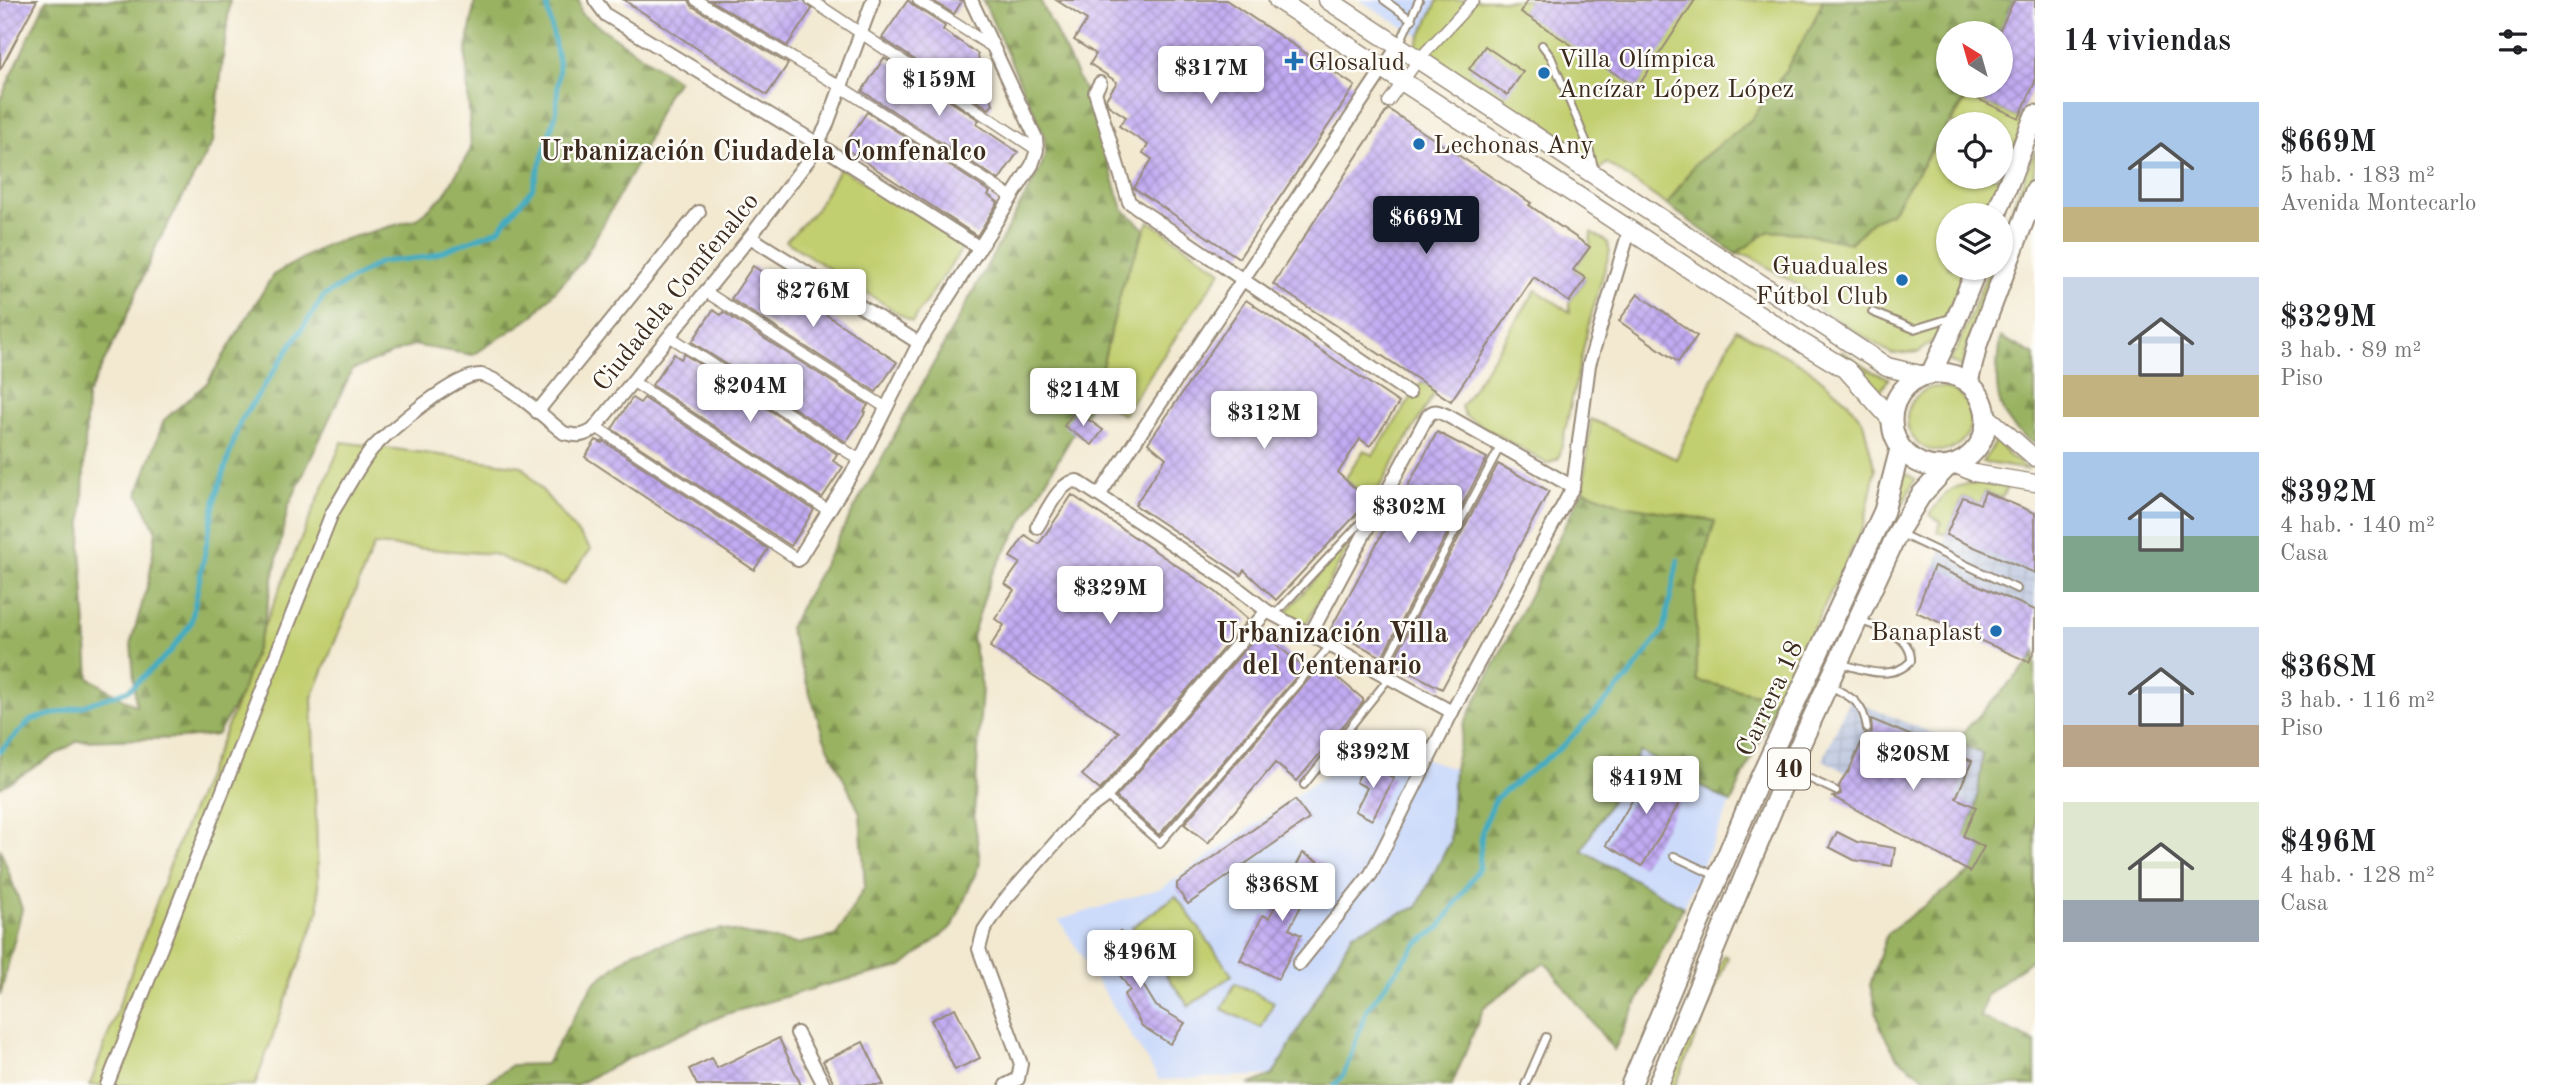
<!DOCTYPE html>
<html lang="es">
<meta charset="utf-8">
<style>
body{margin:0;font-family:"Old Standard TT",serif;background:#f2f2f2;color:#202124;height:100vh;display:flex;flex-direction:column;font-size:26px;white-space:nowrap}
*{box-sizing:border-box;margin:0}
p{font-size:23px;color:#757577}
.icon{flex:none;width:38px;height:38px;fill:none;stroke:currentColor;stroke-width:2;stroke-linecap:round;stroke-linejoin:round}
.map{position:relative;flex:1;overflow:hidden}
.sheet{display:flex;flex-direction:column;background:#fff;width:525px}
.sheet>*{flex:none}
.needle{width:46px;rotate:323deg}
.controls{position:absolute;left:1936px;top:21px;display:grid;gap:14px}
.controls a{display:grid;place-items:center;width:77px;height:77px;border-radius:50%;background:#fff;box-shadow:0 2px 5px #0004;font-size:35px}
.price{position:absolute;translate:-50% -60px;padding:0 16px;border-radius:7px;background:#fff;color:#222;font-size:23px;line-height:46px;filter:drop-shadow(0 2px 4px #0008)}
.price::after{content:'';position:absolute;left:50%;top:42px;width:21px;height:16px;margin-left:-10px;background:inherit;clip-path:polygon(0 0,100% 0,50% 100%)}
.price.current{background:#111827;color:#fff}
ul{padding:0;list-style:none}
li{display:flex;align-items:center;gap:21px;height:175px;padding:0 28px}
li span{display:grid;place-items:center;flex:none;width:196px;height:140px;border-radius:0px;color:#555}
li>.icon{margin-inline-start:auto}
span .icon{width:84px;height:84px;fill:#fffc;stroke-width:1}
li b{font-size:30px}
h2{display:flex;justify-content:space-between;align-items:center;height:84px;padding:0 28px;font-size:30px}
main{display:flex;flex:1;min-height:0}
.map>svg:first-child{display:block}
.built{fill:#cddbfa}
.industrial{fill:url(#industrial-grid)}
.green{fill:#c2cf70;stroke:#7e7c47;stroke-width:2}
.forest{fill:url(#forest-firs);stroke:#6a6e40;stroke-width:2}
.lines{fill:none;stroke-linecap:round;stroke-linejoin:round}
.stream{stroke:#43acc2;stroke-width:5}
.building{fill:url(#building-cross-hatch)}
.service-casing{stroke:#978a78;stroke-width:10}
.pedestrian-casing{stroke:#978a78;stroke-width:13}
.minor-casing{stroke:#978a78;stroke-width:16}
.tertiary-casing{stroke:#978a78;stroke-width:19}
.secondary-casing{stroke:#978a78;stroke-width:21}
.primary-casing{stroke:#978a78;stroke-width:23}
.service{stroke:#fff;stroke-width:6}
.pedestrian{stroke:#fff;stroke-width:10}
.minor{stroke:#fff;stroke-width:12}
.tertiary{stroke:#fff;stroke-width:16}
.secondary{stroke:#fff;stroke-width:18}
.primary{stroke:#fff;stroke-width:19}
.poi-dot{fill:#1f6fb2;stroke:#fdfcf7;stroke-width:2.5}
.labels{text-anchor:middle;stroke-width:5;stroke-linejoin:round;paint-order:stroke}
.shield{fill:#fdfcf7;stroke:#75695f;stroke-width:2}
.shield-label{font-size:24px;font-weight:bold;fill:#3b2a1e}
.poi-label{font-size:26px;fill:#3b2a1e;stroke:#fdfcf7;text-anchor:start}
.street-label{font-size:26px;fill:#3b2a1e;stroke:#fdfcf7}
.neighbourhood-label{font-size:28px;font-weight:bold;fill:#3b2a1e;stroke:#fdfcf7}
</style>
<main>
<div class="map">
<svg width="2035" height="1085" viewBox="0 0 2035 1085">
<defs>
<pattern id="industrial-grid" width="8" height="8" patternUnits="userSpaceOnUse" patternTransform="scale(1.75)"><rect width="8" height="8" fill="#b9c5de"/><path d="M0 4h8M4 0v8" fill="none" stroke="#a0a9be"/></pattern>
<pattern id="forest-firs" width="22" height="20" patternUnits="userSpaceOnUse" patternTransform="scale(1.75)"><rect width="22" height="20" fill="#99b262"/><path d="M5 1l3.5 6h-7zM16 11l3.5 6h-7z" fill="#7e9150"/></pattern>
<pattern id="building-cross-hatch" width="8" height="8" patternUnits="userSpaceOnUse" patternTransform="scale(1.75)"><rect width="8" height="8" fill="#c2abf3"/><path d="M0 0l8 8M0 8l8-8" fill="none" stroke="#9f8bc4"/></pattern>
</defs>
<rect width="100%" height="100%" fill="#fdfcf7"/>
<filter id="ink" filterUnits="userSpaceOnUse"><feTurbulence type="fractalNoise" baseFrequency=".0143" numOctaves="2"/><feDisplacementMap in="SourceGraphic" scale="14" xChannelSelector="R" yChannelSelector="G"/><feConvolveMatrix kernelMatrix="1 2 1 2 8 2 1 2 1" color-interpolation-filters="sRGB"/></filter>
<filter id="wash" filterUnits="userSpaceOnUse"><feTurbulence type="fractalNoise" baseFrequency=".00686" numOctaves="4" result="noise"/><feDisplacementMap in="SourceGraphic" scale="28" xChannelSelector="R" yChannelSelector="G"/><feGaussianBlur stdDeviation="1.57" result="paint"/><feColorMatrix in="noise" values="0 0 0 0 0 0 0 0 0 0 0 0 0 0 0 0 0 1.4 0 .05"/><feComposite in="paint" operator="in"/></filter>
<g filter="url(#wash)">
<rect width="100%" height="100%" fill="#f3e9d1"/>
<g class="built">
<polygon points="1359,0 1438,0 1420,37"/>
<polygon points="1401,749 1454,769 1450,842 1417,907 1353,933 1273,1075 1159,1080 1059,920 1162,888 1336,768"/>
<polygon points="1640,751 1731,803 1683,907 1581,851"/>
</g>
<g class="industrial">
<polygon points="1985,492 2035,513 2035,649 2029,662 1916,612 1963,497"/>
<polygon points="1849,699 1983,754 1976,807 1963,836 1823,760"/>
</g>
<g class="green">
<polygon points="1438,0 1823,0 1813,23 1784,73 1752,119 1695,164 1667,205 1607,163 1595,173 1412,54"/>
<polygon points="1969,95 2025,121 1988,215 1948,215 1948,268 1966,268 1937,337 1919,352 1892,354 1821,310 1805,290 1750,256 1736,254 1769,231 1801,233 1851,243 1872,221 1891,213 1948,127 1948,177 2000,177 2000,124 1950,124"/>
<polygon points="2035,150 2035,170 2000,259 2000,238"/>
<polygon points="840,168 966,243 912,322 786,241 815,211"/>
<polygon points="1149,221 1221,271 1123,415 1094,398 1123,283"/>
<polygon points="1591,232 1607,242 1610,251 1589,323 1559,458 1548,464 1465,416 1461,407 1536,290 1570,312 1569,302 1585,279 1573,270 1590,247"/>
<polygon points="1989,268 1997,268 1965,350 1963,368 1949,361 1957,349"/>
<polygon points="1736,329 1807,367 1848,402 1863,422 1875,470 1864,525 1777,702 1766,696 1697,681 1695,589 1715,521 1623,505 1583,490 1591,419 1676,459"/>
<polygon points="1842,351 1873,372 1889,378 1880,392 1863,371 1841,353"/>
<polygon points="1422,382 1436,390 1380,486 1369,501 1345,479 1364,450 1373,455"/>
<circle cx="1939" cy="419" r="32"/>
<polygon points="1995,439 2008,455 2029,470 1982,462 1992,448"/>
<polygon points="342,442 522,466 591,549 564,585 493,554 374,545 312,698 319,909 255,1085 90,1085 178,843 241,694 262,631"/>
<polygon points="1904,472 1915,479 1870,573 1866,571 1896,507"/>
<path d="M1971,483l37,4 -7,11 -16,-6 -5,12 -17,-7 -17,38 -8,-3 3,-10 -11,-7c11,-19 19,-28 41,-32z"/>
<polygon points="1350,539 1352,541 1306,624 1286,612"/>
<polygon points="1176,896 1232,975 1189,1006 1132,927"/>
<polygon points="1724,955 1728,957 1676,1085 1668,1085"/>
<polygon points="1235,983 1274,1002 1261,1028 1222,1009"/>
</g>
<g class="forest">
<polygon points="46,0 230,0 213,142 157,244 124,322 87,396 81,547 89,678 136,706 131,642 149,580 156,531 138,493 164,420 207,383 273,275 328,244 417,219 444,195 471,149 466,55 475,0 579,0 581,14 678,81 667,94 639,160 583,260 532,317 473,355 413,345 352,370 288,507 262,631 241,694 217,735 183,738 78,741 0,788 0,100"/>
<polygon points="983,0 1040,0 1086,94 1123,209 1145,230 1123,283 1094,398 991,576 972,637 982,687 974,815 980,863 953,926 902,967 829,984 726,1014 655,1045 576,1085 484,1085 512,1065 546,1064 593,984 635,951 721,929 797,944 836,936 865,886 860,813 824,738 789,628 1041,167 1046,151 1044,135"/>
<polygon points="1823,0 2014,0 1999,33 1948,33 1948,86 1973,86 1891,213 1872,221 1850,243 1801,233 1769,231 1736,254 1667,205 1695,164 1752,119 1784,73 1813,23"/>
<path d="M2000,337l35,18v89c-45,-26 -40,-62 -35,-107z"/>
<polygon points="1583,490 1623,505 1715,521 1695,589 1697,681 1766,696 1777,702 1731,803 1640,751 1582,850 1683,907 1614,1050 1545,962 1484,1007 1452,1085 1248,1085 1273,1075 1353,933 1417,907 1450,842 1454,769 1464,724"/>
<polygon points="2035,649 2035,957 1987,994 1980,1017 2035,1042 2035,1085 1934,1085 1896,1056 1880,1027 1870,985 1887,933 1970,872 1983,848 1963,836 1976,807 1983,754 1954,742 2029,663"/>
<polygon points="0,848 22,909 0,996"/>
</g>
<g class="lines">
<g class="stream">
<polyline points="0,751 31,720 83,706 129,690 170,652 191,623 216,496 240,422 324,296 380,262 428,257 498,230 532,189 556,114 559,64 546,0"/>
<polyline points="1335,1085 1344,1074 1367,1009 1416,945 1440,927 1479,868 1482,831 1496,798 1563,746 1628,678 1664,629 1678,560"/>
</g>
</g>
<g id="blocks">
<g class="building">
<polygon points="0,0 37,0 0,70"/>
<polygon points="624,0 689,0 692,6 788,64 767,95"/>
<polygon points="710,0 804,0 812,9 787,46"/>
<polygon points="908,0 914,6 945,26 943,30 978,54 983,90 987,84 993,104 989,109 882,38"/>
<polygon points="932,0 962,0 962,1 954,14"/>
<polygon points="1056,0 1226,0 1355,86 1239,258 1134,188 1152,159 1143,153 1148,145 1119,126 1126,117 1108,105 1106,99 1117,82 1090,64 1096,54 1074,40 1087,20"/>
<polygon points="1528,0 1695,0 1637,88 1521,12"/>
<polygon points="2014,0 2035,0 2035,82 2019,118 1969,95 1973,86 2000,86 2000,30"/>
<polygon points="1485,46 1523,72 1507,95 1469,69"/>
<polygon points="884,58 979,120 976,124 1018,152 999,180 862,91"/>
<polygon points="1388,109 1531,203 1529,205 1590,247 1573,270 1586,278 1569,302 1534,277 1451,401 1273,284"/>
<polygon points="867,112 990,192 988,195 998,202 977,236 843,147"/>
<polygon points="753,266 897,362 876,392 731,299"/>
<polygon points="1638,294 1697,336 1678,362 1619,321"/>
<polygon points="1246,300 1399,403 1370,446 1360,439 1338,473 1369,501 1276,600 1244,570 1241,575 1135,505 1166,458 1148,443"/>
<polygon points="713,310 721,315 723,312 868,405 864,411 866,412 846,442 692,342"/>
<polygon points="674,354 681,359 684,354 837,454 833,461 843,467 822,498 652,385"/>
<polygon points="632,398 640,403 644,398 814,510 791,546 612,429"/>
<polygon points="1075,410 1103,430 1092,445 1064,426"/>
<polygon points="1437,432 1487,458 1382,657 1330,630"/>
<polygon points="596,440 602,443 603,441 768,549 754,570 585,457"/>
<polygon points="1498,464 1549,491 1442,689 1392,663"/>
<polygon points="1985,492 2035,513 2035,573 1946,535 1963,497 1980,504"/>
<polygon points="1072,495 1216,592 1248,620 1100,790 1082,775 1119,732 990,647 1004,625 995,619 1014,590 1005,584 1020,563 1010,557 1025,535 1039,544"/>
<polygon points="1934,566 2035,610 2035,649 2029,662 1916,612"/>
<polygon points="1261,631 1304,668 1159,835 1116,797"/>
<polygon points="1322,664 1363,699 1363,702 1297,781 1275,763 1208,843 1184,824"/>
<polygon points="1871,719 1972,761 1956,798 1976,807 1963,836 1984,847 1970,872 1833,797 1841,794 1839,786 1847,772 1848,773 1865,734 1872,732"/>
<polygon points="1656,760 1673,770 1664,786 1683,797 1642,866 1606,845"/>
<polygon points="1366,763 1394,778 1372,820 1355,811 1367,788 1356,782"/>
<polygon points="1295,800 1309,819 1188,904 1177,889 1177,883"/>
<polygon points="1837,832 1857,842 1895,848 1892,866 1854,860 1829,847"/>
<polygon points="1303,853 1323,864 1289,929 1301,935 1278,979 1240,960 1263,915 1269,918"/>
<polygon points="1120,931 1143,964 1134,970 1156,1006 1185,1023 1170,1044 1142,1026 1124,995 1130,990 1100,945"/>
<polygon points="955,1008 980,1058 955,1070 931,1020"/>
<polygon points="779,1038 801,1085 697,1085 689,1069 712,1058 717,1068"/>
<polygon points="863,1042 884,1085 835,1085 823,1061"/>
</g>
</g>
</g>
<g filter="url(#ink)">
<use href="#blocks" fill-opacity="0" stroke="#978a78" stroke-width="2"/>
<g class="lines">
<defs>
<g id="service">
<polyline points="1384,0 1412,20"/>
<polyline points="1399,45 1419,0"/>
<polyline points="1542,45 1551,57 1589,148 1595,171"/>
<polyline points="1872,312 1914,329 1947,319 1953,321"/>
<polyline points="1899,533 2017,589"/>
<polyline points="1274,615 1371,512"/>
<path d="M1840,663c25,8 52,18 71,-2 1,-25 -30,-33 -50,-40"/>
<polyline points="1380,673 1500,447"/>
<path d="M1830,686c22,11 34,17 37,43"/>
<polyline points="1791,770 1836,791"/>
<polyline points="1304,785 1389,678"/>
<polyline points="1106,796 1160,843 1330,646"/>
<polyline points="1674,856 1716,876"/>
<polyline points="1525,1085 1546,1037"/>
</g>
<g id="pedestrian">
<polyline points="696,0 841,87 1012,197"/>
<polyline points="811,0 1037,150"/>
<polyline points="918,0 994,48"/>
<polyline points="1388,102 1419,59 1474,0"/>
<polyline points="706,292 885,407"/>
<polyline points="669,336 860,460"/>
<polyline points="632,381 829,511"/>
<polyline points="596,427 798,560"/>
</g>
<g id="minor">
<polyline points="595,0 606,15 818,144 980,248"/>
<polyline points="1100,83 1095,92 1129,202 1409,393"/>
<polyline points="750,237 919,343"/>
<polyline points="537,412 699,212"/>
<polyline points="1100,494 1399,45"/>
<path d="M1037,527c9,-13 22,-46 40,-46l150,99 40,31 185,101"/>
<polyline points="798,560 860,460 919,343 1032,165 1037,150 1036,138 971,0"/>
<path d="M1310,635l117,-218c7,-9 12,-5 21,-1l125,71"/>
<polyline points="1299,964 1371,874 1452,712 1573,487 1589,365 1630,228"/>
<polyline points="797,1033 824,1085"/>
<path d="M107,1085l225,-572c13,-21 25,-45 40,-64 16,-18 86,-77 109,-74 22,4 64,43 83,58 12,3 18,4 29,-3l157,-193 59,-78 17,-32 47,-127"/>
<polyline points="1006,1085 1018,1079 1021,1064 979,949 984,930 1003,902 1080,815 1106,796 1267,611"/>
</g>
<g id="tertiary">
<polyline points="1986,415 2035,458"/>
<polyline points="1956,465 1974,473 2035,483"/>
</g>
<g id="secondary">
<polyline points="1278,0 1804,344 1847,370 1891,419"/>
<polyline points="1328,0 1887,367 1924,376"/>
</g>
<g id="primary">
<polyline points="1996,215 2035,115"/>
<circle cx="1939" cy="420" r="47"/>
<polyline points="1931,374 1955,322 1977,268"/>
<polyline points="1968,382 1978,342 2035,191"/>
<polyline points="1631,1085 1756,787 1884,511 1900,449"/>
<polyline points="1658,1085 1789,769 1898,532 1921,495 1947,467"/>
</g>
</defs>
<use href="#service" class="service-casing"/>
<use href="#pedestrian" class="pedestrian-casing"/>
<use href="#minor" class="minor-casing"/>
<use href="#tertiary" class="tertiary-casing"/>
<use href="#secondary" class="secondary-casing"/>
<use href="#primary" class="primary-casing"/>
<use href="#service" class="service"/>
<use href="#pedestrian" class="pedestrian"/>
<use href="#minor" class="minor"/>
<use href="#tertiary" class="tertiary"/>
<use href="#secondary" class="secondary"/>
<use href="#primary" class="primary"/>
</g>
</g>
<g class="poi-dot">
<path d="M1290.5 50.5h7v7h7v7h-7v7h-7v-7h-7v-7h7z"/>
<circle cx="1544" cy="73" r="7"/>
<circle cx="1419" cy="144" r="7"/>
<circle cx="1902" cy="280" r="7"/>
<circle cx="1996" cy="631" r="7"/>
</g>
<g class="labels">
<rect class="shield" x="1768" y="748.5" width="42" height="41" rx="5"/>
<g class="shield-label">
<text x="1789" y="777">40</text>
</g>
<g class="poi-label">
<text x="1558" y="67">Villa Olímpica<tspan x="1558" dy="30">Ancízar López López</tspan></text>
<text x="1308" y="70">Glosalud</text>
<text x="1433" y="153">Lechonas Any</text>
<text x="1888" y="274" text-anchor="end">Guaduales<tspan x="1888" dy="30">Fútbol Club</tspan></text>
<text x="1982" y="640" text-anchor="end">Banaplast</text>
</g>
<g class="street-label">
<text transform="translate(675 291) rotate(-51)" y="9">Ciudadela Comfenalco</text>
<text transform="translate(1769 698) rotate(-65)" y="9">Carrera 18</text>
</g>
<g class="neighbourhood-label">
<text x="763" y="160">Urbanización Ciudadela Comfenalco</text>
<text x="1332" y="642">Urbanización Villa<tspan x="1332" dy="32">del Centenario</tspan></text>
</g>
</g>
</svg>
<div class="controls">
<a><svg class="needle" viewBox="-14 -14 28 28"><path d="M0-13l5 13h-10z" fill="#e53935"/><path d="M0 13l5-13h-10z" fill="#757577"/></svg></a>
<a><svg class="icon" aria-label="locate" viewBox="0 0 24 24"><circle cx="12" cy="12" r="6"/><path d="M12 2v4M12 18v4M2 12h4M18 12h4"/></svg></a>
<a><svg class="icon" aria-label="layers" viewBox="0 0 24 24"><path d="M12 4l9 5-9 5-9-5zM3 14l9 5 9-5"/></svg></a>
</div>
<b class="price" style="left:1211px;top:106px">$317M</b>
<b class="price" style="left:939px;top:118px">$159M</b>
<b class="price current" style="left:1426px;top:256px">$669M</b>
<b class="price" style="left:813px;top:329px">$276M</b>
<b class="price" style="left:750px;top:424px">$204M</b>
<b class="price" style="left:1083px;top:428px">$214M</b>
<b class="price" style="left:1264px;top:451px">$312M</b>
<b class="price" style="left:1409px;top:545px">$302M</b>
<b class="price" style="left:1110px;top:626px">$329M</b>
<b class="price" style="left:1373px;top:790px">$392M</b>
<b class="price" style="left:1913px;top:792px">$208M</b>
<b class="price" style="left:1646px;top:816px">$419M</b>
<b class="price" style="left:1282px;top:923px">$368M</b>
<b class="price" style="left:1140px;top:990px">$496M</b>
</div>
<section class="sheet">
<h2>14 viviendas<svg class="icon" aria-label="filters" viewBox="0 0 24 24"><path d="M4 7h16M4 17h16"/><circle cx="9" cy="7" r="2"/><circle cx="15" cy="17" r="2"/></svg></h2>
<ul>
<li><span style="background:linear-gradient(#a9c7e8 75%,#c2b280 0)"><svg class="icon" aria-label="home" viewBox="0 0 24 24"><path d="M3 11l9-7 9 7M6 9v11h12V9"/></svg></span><div><b>$669M</b><p>5 hab. · 183 m²</p><p>Avenida Montecarlo</p></div></li>
<li><span style="background:linear-gradient(#c9d6e8 70%,#c2b280 0)"><svg class="icon" aria-label="home" viewBox="0 0 24 24"><path d="M3 11l9-7 9 7M6 9v11h12V9"/></svg></span><div><b>$329M</b><p>3 hab. · 89 m²</p><p>Piso</p></div></li>
<li><span style="background:linear-gradient(#a9c7e8 60%,#7fa58c 0)"><svg class="icon" aria-label="home" viewBox="0 0 24 24"><path d="M3 11l9-7 9 7M6 9v11h12V9"/></svg></span><div><b>$392M</b><p>4 hab. · 140 m²</p><p>Casa</p></div></li>
<li><span style="background:linear-gradient(#c9d6e8 70%,#b9a48a 0)"><svg class="icon" aria-label="home" viewBox="0 0 24 24"><path d="M3 11l9-7 9 7M6 9v11h12V9"/></svg></span><div><b>$368M</b><p>3 hab. · 116 m²</p><p>Piso</p></div></li>
<li><span style="background:linear-gradient(#dfe7d0 70%,#9aa5b1 0)"><svg class="icon" aria-label="home" viewBox="0 0 24 24"><path d="M3 11l9-7 9 7M6 9v11h12V9"/></svg></span><div><b>$496M</b><p>4 hab. · 128 m²</p><p>Casa</p></div></li>
</ul>
</section>
</main>
